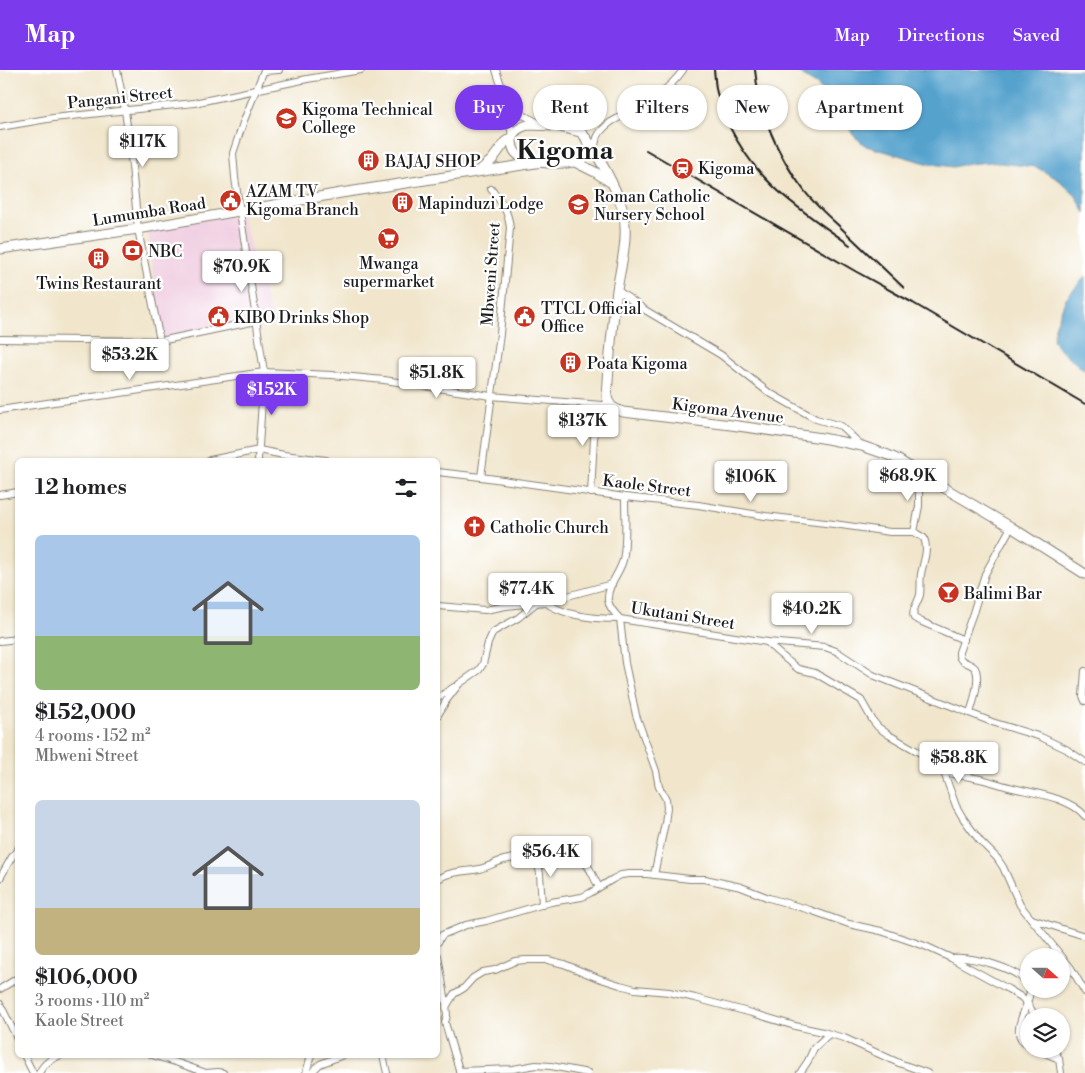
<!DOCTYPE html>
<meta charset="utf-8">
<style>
body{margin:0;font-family:"Libre Bodoni",serif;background:#f6f6f6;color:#202124;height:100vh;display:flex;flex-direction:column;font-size:19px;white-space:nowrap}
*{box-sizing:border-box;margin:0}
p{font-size:16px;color:#757577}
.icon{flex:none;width:28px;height:28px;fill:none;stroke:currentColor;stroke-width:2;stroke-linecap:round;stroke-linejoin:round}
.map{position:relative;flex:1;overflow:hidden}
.side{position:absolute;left:15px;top:388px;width:425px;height:600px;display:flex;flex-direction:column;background:#fff;border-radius:8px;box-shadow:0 1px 4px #0004}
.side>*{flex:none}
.top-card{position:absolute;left:455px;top:15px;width:475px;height:45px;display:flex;gap:10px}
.needle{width:32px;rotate:111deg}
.controls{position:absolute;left:1020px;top:878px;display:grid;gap:10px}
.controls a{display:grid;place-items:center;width:50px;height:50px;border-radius:50%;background:#fff;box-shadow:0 1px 4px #0004;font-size:25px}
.price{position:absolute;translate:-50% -42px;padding:0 11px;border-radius:5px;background:#fff;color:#222;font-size:16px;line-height:32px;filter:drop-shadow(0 1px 2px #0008)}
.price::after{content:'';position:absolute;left:50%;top:30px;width:15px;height:11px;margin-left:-8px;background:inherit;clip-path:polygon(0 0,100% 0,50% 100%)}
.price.selected{background:#7c3aed;color:#fff}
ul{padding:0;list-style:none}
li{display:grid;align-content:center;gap:10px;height:265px;padding:0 20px}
li span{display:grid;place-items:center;height:155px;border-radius:8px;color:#555}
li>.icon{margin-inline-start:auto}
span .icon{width:90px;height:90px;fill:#fffc;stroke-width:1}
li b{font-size:21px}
h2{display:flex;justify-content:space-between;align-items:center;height:60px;padding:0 20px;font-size:21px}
.chip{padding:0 18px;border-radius:22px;background:#fff;box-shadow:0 1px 4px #0004;font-size:18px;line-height:45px}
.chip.selected{background:#7c3aed;color:#fff}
header{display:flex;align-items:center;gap:30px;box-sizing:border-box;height:70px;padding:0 25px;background:#7c3aed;color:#fff}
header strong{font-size:24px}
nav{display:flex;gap:28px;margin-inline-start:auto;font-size:18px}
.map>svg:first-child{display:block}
.built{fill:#f1d0e3}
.water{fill:#54a2cd;stroke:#385f74}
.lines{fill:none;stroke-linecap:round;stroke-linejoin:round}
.minor-casing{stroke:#868174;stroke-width:8}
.major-casing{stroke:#868174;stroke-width:11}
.minor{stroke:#fff;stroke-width:6}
.major{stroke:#fff;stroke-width:9}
.rail{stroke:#1c1c1c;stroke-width:2}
.labels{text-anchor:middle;stroke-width:4.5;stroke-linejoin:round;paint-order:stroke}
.street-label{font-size:16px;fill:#1c1c1c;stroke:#fff}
.poi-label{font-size:16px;fill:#1c1c1c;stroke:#fff;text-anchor:start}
.town-label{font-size:26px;font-weight:bold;fill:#1c1c1c;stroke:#fff}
</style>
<header>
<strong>Map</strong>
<nav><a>Map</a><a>Directions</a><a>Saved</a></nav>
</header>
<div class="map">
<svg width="1085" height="1003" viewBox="0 0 1085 1003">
<rect width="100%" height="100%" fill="#fff"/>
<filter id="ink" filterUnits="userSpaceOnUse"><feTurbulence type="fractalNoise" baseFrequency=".02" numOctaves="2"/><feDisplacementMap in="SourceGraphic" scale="10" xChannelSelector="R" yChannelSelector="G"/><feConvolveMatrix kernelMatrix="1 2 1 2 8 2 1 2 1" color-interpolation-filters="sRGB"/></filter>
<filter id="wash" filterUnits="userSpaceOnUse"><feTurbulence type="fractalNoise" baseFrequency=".0096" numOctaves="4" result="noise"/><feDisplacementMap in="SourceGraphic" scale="20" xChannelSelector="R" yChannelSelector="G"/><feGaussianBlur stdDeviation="1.12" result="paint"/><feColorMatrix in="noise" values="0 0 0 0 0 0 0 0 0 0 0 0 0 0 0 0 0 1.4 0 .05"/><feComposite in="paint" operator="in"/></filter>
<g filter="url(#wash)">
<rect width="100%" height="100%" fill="#f1e6cc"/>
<polygon class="built" points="239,138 272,248 160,274 148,159"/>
<g class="water">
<polygon points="797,0 1085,0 1085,143 1076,126 1059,110 1036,97 991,92 965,94 953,97 926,93 866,76 853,65 846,51 818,15 803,6"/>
<polygon points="1085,207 1085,301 1057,277 1053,269 1055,257 1066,228"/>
</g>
</g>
<g filter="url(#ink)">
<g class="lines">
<defs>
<g id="minor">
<polyline points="117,0 125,40 132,96 138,159 160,271"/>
<polyline points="496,0 507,33 512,67"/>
<polyline points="264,1 279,0"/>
<polyline points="507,33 523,45 539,53"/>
<polyline points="0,57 53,48 194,33 307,9 361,0"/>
<path d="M595,82c-1,-14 5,-22 16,-30 27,-15 55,-27 72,-52"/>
<polyline points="617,220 645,240 721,285 768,322 816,349 841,356 861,375"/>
<polyline points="0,269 160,271 256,251"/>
<polyline points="0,340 54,332 107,325 264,302 332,305 384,310 491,326 602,335 609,334"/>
<polyline points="210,390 259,380 284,385 326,390"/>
<polyline points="258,390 264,302 235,108 233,83 243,53 264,0"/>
<path d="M438,402l43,5 144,20 73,8 67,11 69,8 56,8h24l10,6c5,13 -1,24 -3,36 -1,7 0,14 -1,21 -2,8 -9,15 -6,23l8,4 42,18"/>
<path d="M481,407l19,-143 10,-106c-2,-18 -8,-25 -19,-39"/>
<polyline points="591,423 594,368 602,335"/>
<polyline points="0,425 18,422"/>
<path d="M625,427c0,21 2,43 -2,63 -3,13 -16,25 -15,40 1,8 7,13 12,19l147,23 58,5 11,4 37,24 119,47 49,15 25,12 19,13"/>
<polyline points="914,462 919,436 919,403"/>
<path d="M545,532c19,14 52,17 75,17l5,44 11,52 20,56 3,16 7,12 1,9 -2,15 -11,52"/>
<polyline points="438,536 485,540 506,536 545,532 612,514"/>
<polyline points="0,571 18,569"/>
<polyline points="767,572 776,581 798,599 815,603 861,630 873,651 878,657 889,665 938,693 942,697 956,736 963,748 980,771 997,788 1003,797 1020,835 1071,898 1085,922"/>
<polyline points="1085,601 1083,626 1085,631"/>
<polyline points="438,628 454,617"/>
<path d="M970,643c3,-9 11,-36 5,-45 -6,-7 -17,-4 -16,-16l14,-39 12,-39 26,-47"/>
<polyline points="438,645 446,631 459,614 479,600 483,594 488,573 493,562 518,548 535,534"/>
<path d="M944,702c10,3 21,4 31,6 13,2 25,7 38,10 21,5 58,10 72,28"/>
<polyline points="536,784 540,804 542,835"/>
<polyline points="0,808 12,787 18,779"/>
<path d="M438,809c11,-8 27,-7 41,-10 9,-2 17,-7 25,-9 7,-2 13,-2 20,-3 19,-4 38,-10 56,1 10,6 13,20 19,29"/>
<polyline points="1032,849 1059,858 1085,866"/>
<polyline points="438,872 442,865 466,855 486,851 551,832 582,827 590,823 613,809 621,805 629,804 647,804 690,809 705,809 741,817 769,828 810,840 849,854 881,861 925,876 951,888 1008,919 1021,927 1028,934 1035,946"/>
<polyline points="438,886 446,933 447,946 445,952 446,956 460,1003"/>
<path d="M952,888c21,-2 65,10 77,27"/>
<polyline points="0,919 18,908"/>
<polyline points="0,934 18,970"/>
<polyline points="446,937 454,924 464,918 473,908 483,902 495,900 515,891 525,890 548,890 564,894 598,908 620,915 635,919 669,922 695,928 752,943 795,956 823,962 844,968 899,993 927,1003"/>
<path d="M1029,975c-24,-11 2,-38 1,-56"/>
<polyline points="1036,979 1059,989"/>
<polyline points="1054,979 1059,989 1061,1003"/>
<polyline points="24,985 33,1003"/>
<polyline points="152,985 178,993 206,1003 218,1002 223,1003"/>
<polyline points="383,985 387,1003"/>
<polyline points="459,1001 513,999 536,995 551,996 588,1003"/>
<path d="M39,1003c5,-10 12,-14 22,-18"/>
<polyline points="306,1003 311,985"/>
<polyline points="311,1003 320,994 343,985"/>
<polyline points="800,1003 808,991 814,978 829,964"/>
</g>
<g id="major">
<path d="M528,55l28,1 24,6c5,3 7,7 8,13 1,5 -1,10 -5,13 -11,9 -58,6 -67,-5 -3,-3 -4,-10 -4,-14 1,-9 9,-12 16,-14z"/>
<path d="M587,69c13,21 27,44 35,68 8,27 -1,57 -5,83 -5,36 -8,71 -10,107 3,10 6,11 16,15l108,13 91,13 40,8 26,9 9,4 22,14 92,54 74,47"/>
<polyline points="575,92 595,102 610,112"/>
<polyline points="479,101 492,90 505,72 512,67"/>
<polyline points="0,179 138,159 341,123 542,92"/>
</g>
</defs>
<use href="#minor" class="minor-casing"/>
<use href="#major" class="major-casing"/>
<use href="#minor" class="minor"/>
<use href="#major" class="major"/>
<g class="rail">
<path d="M714,0c1,7 1,16 3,23 10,36 30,68 57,94 22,21 51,40 76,58"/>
<path d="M755,0c4,42 22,85 48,119 10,14 23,25 35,36 22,21 44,42 66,63"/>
<polyline points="646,80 855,201 913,233 1085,334"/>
</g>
</g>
</g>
<defs>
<symbol id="university-disc" viewBox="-11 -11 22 22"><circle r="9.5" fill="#c8321e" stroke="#fff"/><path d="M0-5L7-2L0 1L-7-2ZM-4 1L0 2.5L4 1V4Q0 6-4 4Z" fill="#fff"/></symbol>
<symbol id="building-disc" viewBox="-11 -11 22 22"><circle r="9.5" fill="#c8321e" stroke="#fff"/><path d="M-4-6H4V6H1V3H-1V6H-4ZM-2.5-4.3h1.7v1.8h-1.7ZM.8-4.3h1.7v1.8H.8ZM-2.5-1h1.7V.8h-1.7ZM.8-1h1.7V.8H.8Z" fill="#fff"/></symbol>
<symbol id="station-disc" viewBox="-11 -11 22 22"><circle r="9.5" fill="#c8321e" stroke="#fff"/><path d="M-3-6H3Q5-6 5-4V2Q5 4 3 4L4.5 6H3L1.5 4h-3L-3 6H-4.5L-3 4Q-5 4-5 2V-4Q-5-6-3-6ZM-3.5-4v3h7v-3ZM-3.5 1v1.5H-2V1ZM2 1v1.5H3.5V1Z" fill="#fff"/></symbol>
<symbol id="civic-disc" viewBox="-11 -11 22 22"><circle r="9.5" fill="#c8321e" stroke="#fff"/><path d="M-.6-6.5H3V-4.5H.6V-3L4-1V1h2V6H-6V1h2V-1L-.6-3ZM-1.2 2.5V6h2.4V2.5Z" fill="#fff"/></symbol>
<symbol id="school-disc" viewBox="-11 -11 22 22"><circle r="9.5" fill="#c8321e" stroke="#fff"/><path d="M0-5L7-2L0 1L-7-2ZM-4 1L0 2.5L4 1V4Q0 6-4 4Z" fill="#fff"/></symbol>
<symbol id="supermarket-disc" viewBox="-11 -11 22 22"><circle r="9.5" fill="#c8321e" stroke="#fff"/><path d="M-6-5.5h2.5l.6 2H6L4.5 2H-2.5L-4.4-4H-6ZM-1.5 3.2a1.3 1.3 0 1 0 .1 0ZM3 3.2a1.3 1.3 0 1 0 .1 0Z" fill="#fff"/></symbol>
<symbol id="bank-disc" viewBox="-11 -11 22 22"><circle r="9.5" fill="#c8321e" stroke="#fff"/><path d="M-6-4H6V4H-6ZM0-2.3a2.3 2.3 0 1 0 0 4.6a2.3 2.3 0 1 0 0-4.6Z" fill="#fff"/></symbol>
<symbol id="church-disc" viewBox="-11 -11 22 22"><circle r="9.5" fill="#c8321e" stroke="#fff"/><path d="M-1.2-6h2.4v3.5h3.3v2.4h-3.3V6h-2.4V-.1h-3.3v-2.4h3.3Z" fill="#fff"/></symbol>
<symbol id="bar-disc" viewBox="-11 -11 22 22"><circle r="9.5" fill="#c8321e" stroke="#fff"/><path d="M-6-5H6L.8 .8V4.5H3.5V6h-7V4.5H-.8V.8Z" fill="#fff"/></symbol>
</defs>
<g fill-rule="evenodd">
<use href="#university-disc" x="274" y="36" width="25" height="25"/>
<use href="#building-disc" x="356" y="78" width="25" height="25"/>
<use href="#station-disc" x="670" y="86" width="25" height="25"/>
<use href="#civic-disc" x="218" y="118" width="25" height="25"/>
<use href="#building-disc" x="390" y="120" width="25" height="25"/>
<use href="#school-disc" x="566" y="122" width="25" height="25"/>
<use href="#supermarket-disc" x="376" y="156" width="25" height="25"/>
<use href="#bank-disc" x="120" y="168" width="25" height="25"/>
<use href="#building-disc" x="86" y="176" width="25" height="25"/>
<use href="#civic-disc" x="206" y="234" width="25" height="25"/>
<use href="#civic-disc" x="512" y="234" width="25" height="25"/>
<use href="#building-disc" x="558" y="280" width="25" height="25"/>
<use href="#church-disc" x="462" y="444" width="25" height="25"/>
<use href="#bar-disc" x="936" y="510" width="25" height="25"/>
</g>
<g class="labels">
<g class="street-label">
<text transform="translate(120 27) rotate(-6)" y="6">Pangani Street</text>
<text transform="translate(149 141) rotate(-9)" y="6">Lumumba Road</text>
<text transform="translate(490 204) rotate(-86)" y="6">Mbweni Street</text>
<text transform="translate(728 340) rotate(7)" y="6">Kigoma Avenue</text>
<text transform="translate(647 415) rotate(7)" y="6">Kaole Street</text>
<text transform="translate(683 545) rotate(9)" y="6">Ukutani Street</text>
</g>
<g class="poi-label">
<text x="302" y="45">Kigoma Technical<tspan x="302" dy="18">College</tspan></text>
<text x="385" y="97">BAJAJ SHOP</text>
<text x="698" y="104">Kigoma</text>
<text x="246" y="127">AZAM TV<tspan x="246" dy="18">Kigoma Branch</tspan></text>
<text x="594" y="132">Roman Catholic<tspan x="594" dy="18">Nursery School</tspan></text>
<text x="418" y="139">Mapinduzi Lodge</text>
<text x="148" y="187">NBC</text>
<text x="389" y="199" text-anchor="middle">Mwanga<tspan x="389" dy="18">supermarket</tspan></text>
<text x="99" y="219" text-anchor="middle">Twins Restaurant</text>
<text x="541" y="244">TTCL Official<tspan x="541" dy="18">Office</tspan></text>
<text x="234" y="253">KIBO Drinks Shop</text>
<text x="587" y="299">Poata Kigoma</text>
<text x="490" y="463">Catholic Church</text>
<text x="964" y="529">Balimi Bar</text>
</g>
<g class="town-label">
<text x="565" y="89">Kigoma</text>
</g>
</g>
</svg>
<div class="controls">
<a><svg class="needle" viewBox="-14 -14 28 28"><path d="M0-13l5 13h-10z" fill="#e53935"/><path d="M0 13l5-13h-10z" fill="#757577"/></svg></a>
<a><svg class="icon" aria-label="layers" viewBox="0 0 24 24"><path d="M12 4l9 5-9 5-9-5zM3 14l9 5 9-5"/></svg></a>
</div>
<b class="price" style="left:143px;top:98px">$117K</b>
<b class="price" style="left:242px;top:223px">$70.9K</b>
<b class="price" style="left:130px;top:311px">$53.2K</b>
<b class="price" style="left:437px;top:329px">$51.8K</b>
<b class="price selected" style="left:272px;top:346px">$152K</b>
<b class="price" style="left:583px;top:377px">$137K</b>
<b class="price" style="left:908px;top:432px">$68.9K</b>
<b class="price" style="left:751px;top:433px">$106K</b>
<b class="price" style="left:527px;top:545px">$77.4K</b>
<b class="price" style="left:812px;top:565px">$40.2K</b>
<b class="price" style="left:959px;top:714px">$58.8K</b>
<b class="price" style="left:551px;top:808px">$56.4K</b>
<div class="top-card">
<a class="chip selected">Buy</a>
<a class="chip">Rent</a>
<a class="chip">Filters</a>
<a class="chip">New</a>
<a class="chip">Apartment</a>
</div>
<section class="side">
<h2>12 homes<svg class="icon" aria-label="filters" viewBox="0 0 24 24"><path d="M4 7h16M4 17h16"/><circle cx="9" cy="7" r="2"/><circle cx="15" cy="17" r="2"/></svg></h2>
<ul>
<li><span style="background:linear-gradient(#a9c7e8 65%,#8fb573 0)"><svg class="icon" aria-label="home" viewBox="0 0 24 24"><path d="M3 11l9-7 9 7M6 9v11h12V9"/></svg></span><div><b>$152,000</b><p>4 rooms · 152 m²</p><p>Mbweni Street</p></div></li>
<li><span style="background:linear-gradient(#c9d6e8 70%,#c2b280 0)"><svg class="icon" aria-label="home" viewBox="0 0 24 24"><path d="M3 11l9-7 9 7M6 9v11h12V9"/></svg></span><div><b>$106,000</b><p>3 rooms · 110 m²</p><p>Kaole Street</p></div></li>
</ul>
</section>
</div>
